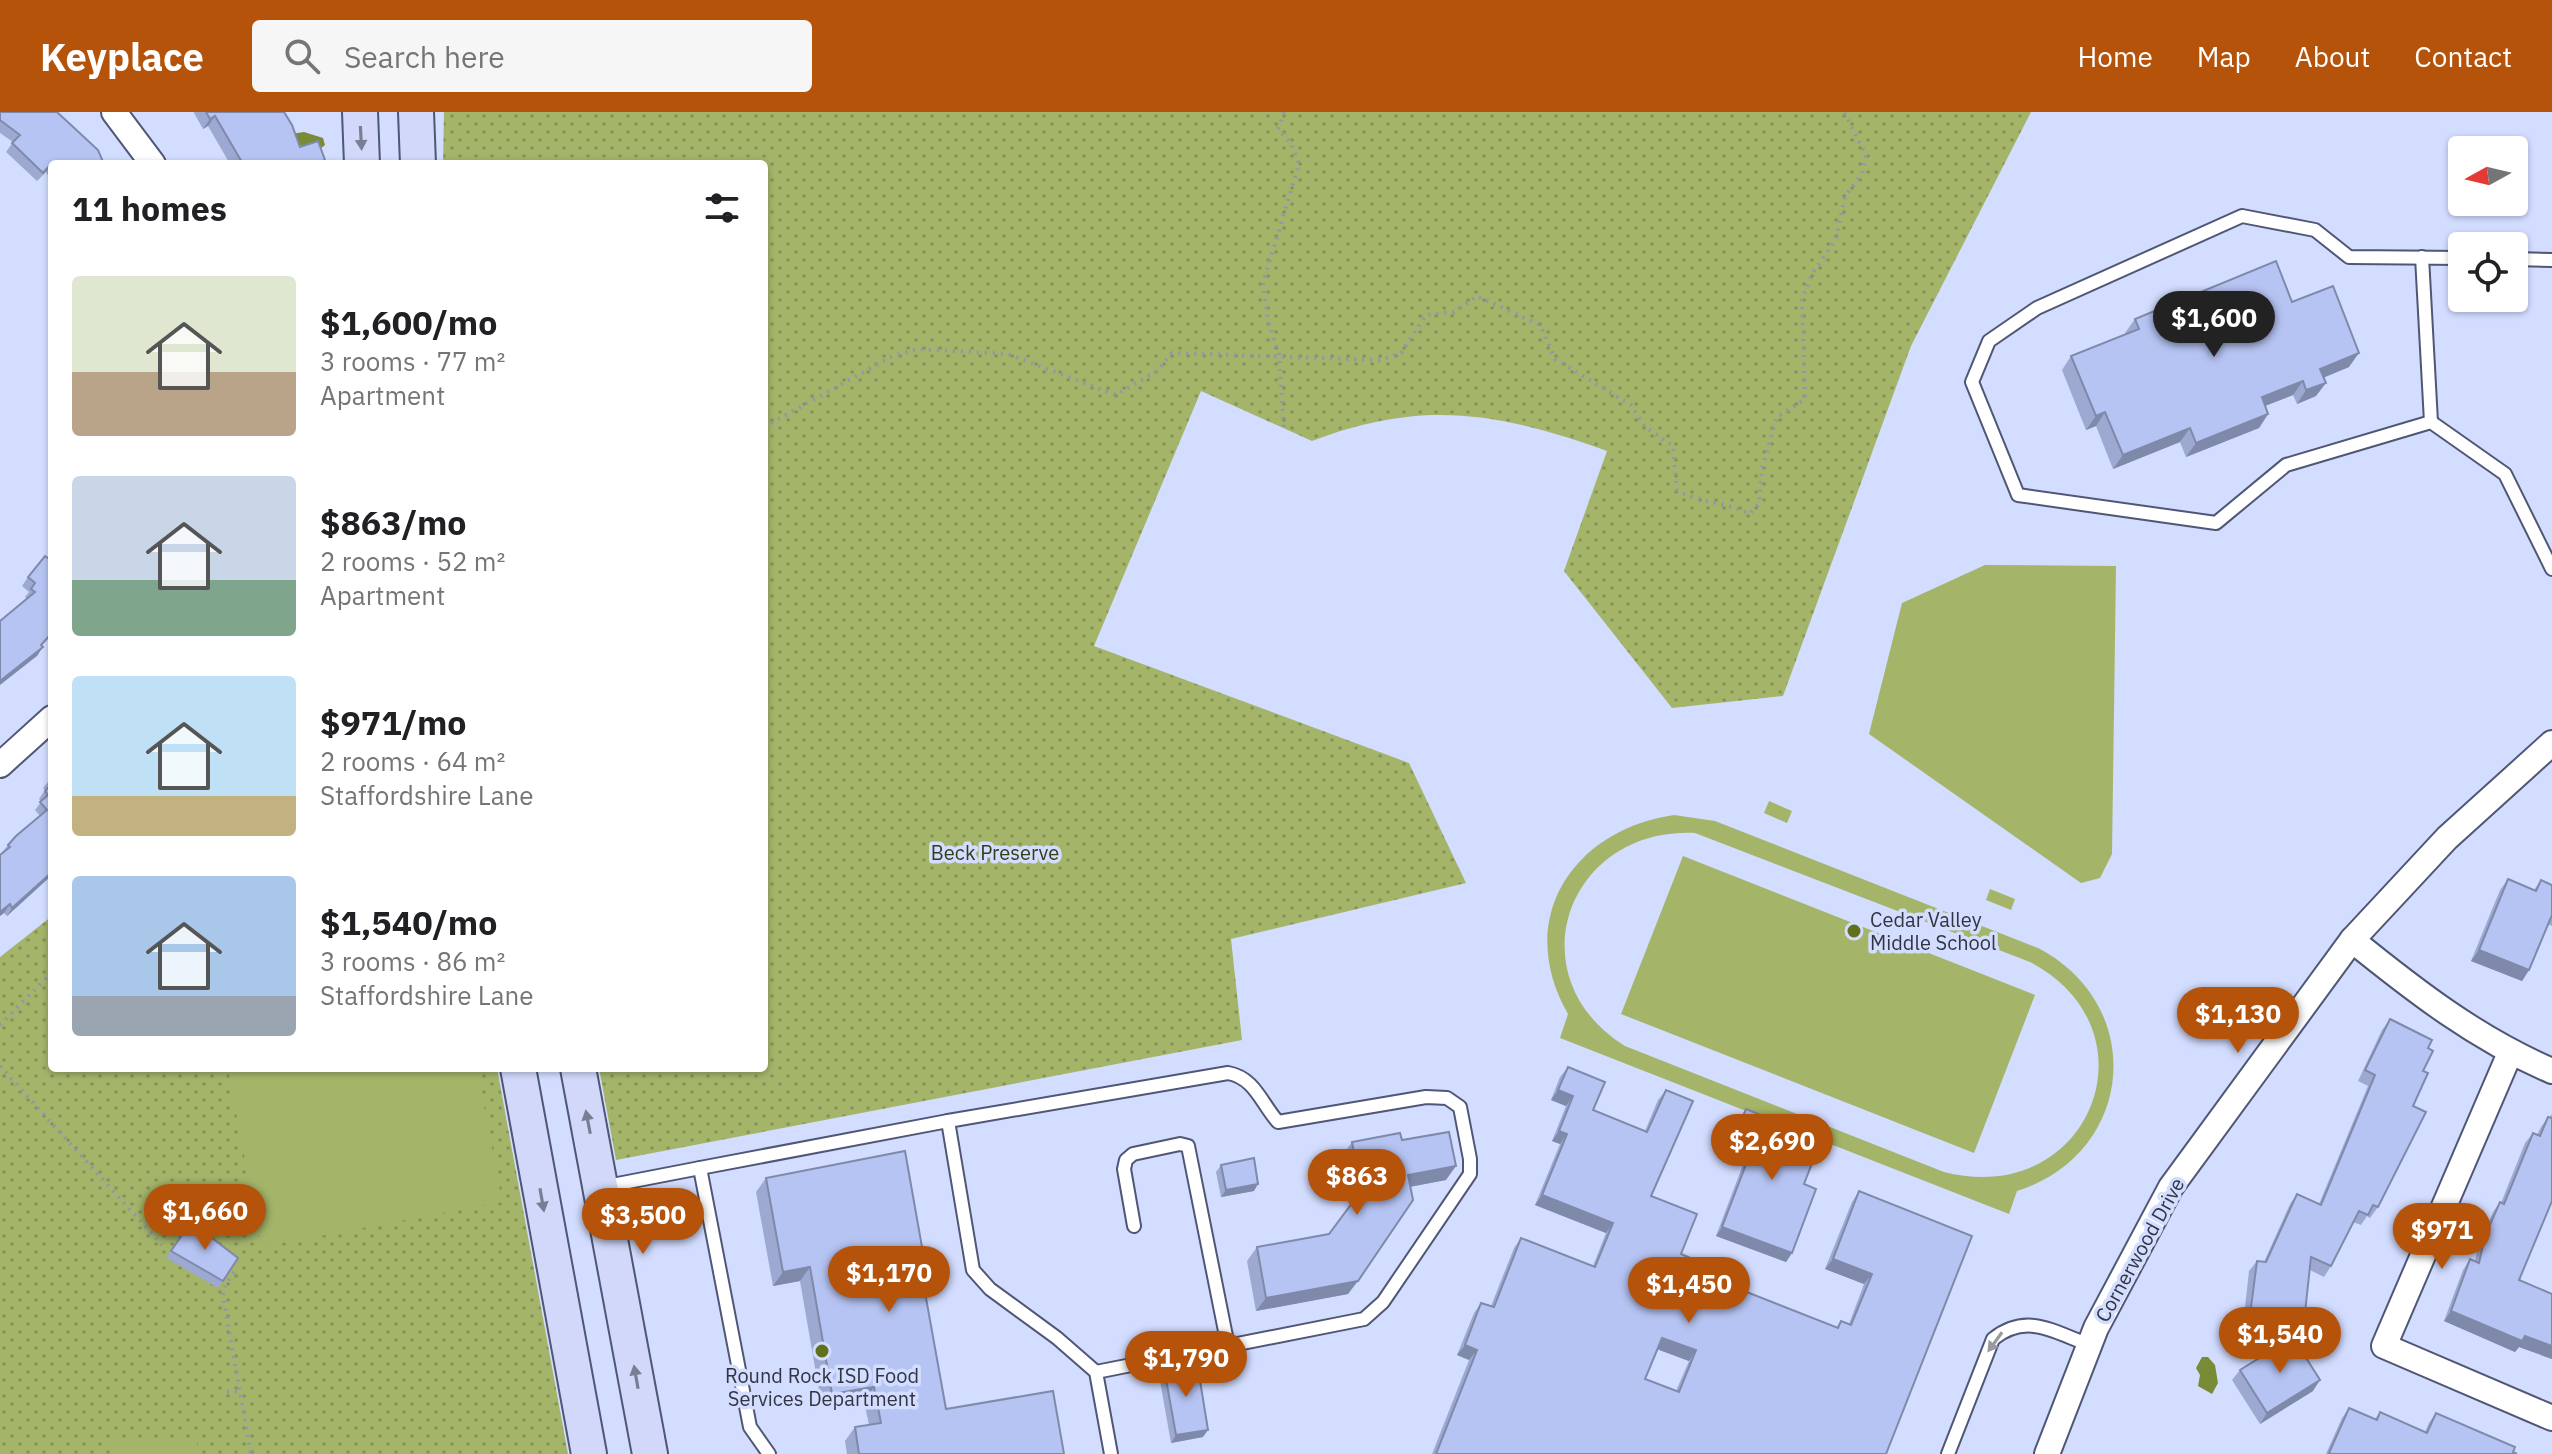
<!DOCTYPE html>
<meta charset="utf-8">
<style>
body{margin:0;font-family:"IBM Plex Sans",sans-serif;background:#f6f6f6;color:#202124;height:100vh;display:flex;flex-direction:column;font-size:30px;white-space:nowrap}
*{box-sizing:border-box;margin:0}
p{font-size:26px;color:#757577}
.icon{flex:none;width:44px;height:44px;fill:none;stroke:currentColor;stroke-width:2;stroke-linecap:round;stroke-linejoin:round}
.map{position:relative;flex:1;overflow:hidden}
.drawer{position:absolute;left:48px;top:48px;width:720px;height:912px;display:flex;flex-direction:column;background:#fff;border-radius:8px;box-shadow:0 2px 6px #0004}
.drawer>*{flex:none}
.needle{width:52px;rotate:262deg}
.fabs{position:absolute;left:2448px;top:24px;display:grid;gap:16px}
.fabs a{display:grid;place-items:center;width:80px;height:80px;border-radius:8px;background:#fff;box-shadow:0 2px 6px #0004;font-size:40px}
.price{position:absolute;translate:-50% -68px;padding:0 18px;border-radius:28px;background:#b45309;color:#fff;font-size:26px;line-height:52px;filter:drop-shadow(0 2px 4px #0008)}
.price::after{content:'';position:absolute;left:50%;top:48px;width:24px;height:18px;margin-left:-12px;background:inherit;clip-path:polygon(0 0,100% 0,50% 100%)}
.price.selected{background:#222;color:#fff}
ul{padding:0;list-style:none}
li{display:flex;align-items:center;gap:24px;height:200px;padding:0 24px}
li span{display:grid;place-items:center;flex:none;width:224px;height:160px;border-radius:8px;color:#555}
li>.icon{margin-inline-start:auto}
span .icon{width:96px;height:96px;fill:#fffc;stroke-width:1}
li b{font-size:34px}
h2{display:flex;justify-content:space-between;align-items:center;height:96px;padding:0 24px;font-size:34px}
header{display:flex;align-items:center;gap:48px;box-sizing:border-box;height:112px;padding:0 40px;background:#b45309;color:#fff}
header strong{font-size:38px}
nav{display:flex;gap:44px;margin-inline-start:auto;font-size:28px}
.search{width:560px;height:72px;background:#f6f6f6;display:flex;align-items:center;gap:20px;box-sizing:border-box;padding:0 28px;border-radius:8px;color:#757577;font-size:30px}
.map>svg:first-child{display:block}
.grass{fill:url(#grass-dots)}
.pitch{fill:#a4b56a;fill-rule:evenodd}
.water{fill:#798b35}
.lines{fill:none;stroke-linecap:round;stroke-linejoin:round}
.lane-casing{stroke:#4f5774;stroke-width:16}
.street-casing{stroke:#4f5774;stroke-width:28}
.secondary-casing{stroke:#4f5774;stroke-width:38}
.path{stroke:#8f96b0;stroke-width:4;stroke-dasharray:2 6;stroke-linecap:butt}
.lane{stroke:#fff;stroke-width:12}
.street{stroke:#fff;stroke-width:24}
.secondary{stroke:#d1d8f9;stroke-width:34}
.wall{fill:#9da9d1;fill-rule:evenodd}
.shaded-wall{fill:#7f89aa}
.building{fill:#b6c4f3;stroke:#7f89aa;stroke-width:2;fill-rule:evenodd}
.oneway{fill:#797e94}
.oneway2{fill:#989aa0}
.poi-dot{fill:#61701d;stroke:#d3ddff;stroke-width:3}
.labels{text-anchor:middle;stroke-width:7;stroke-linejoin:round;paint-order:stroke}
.park-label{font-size:20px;fill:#343c18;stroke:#d3ddff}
.poi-label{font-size:20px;fill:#313542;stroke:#d3ddff;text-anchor:start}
.street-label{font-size:20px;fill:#313542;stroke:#d3ddff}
</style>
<header>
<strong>Keyplace</strong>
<div class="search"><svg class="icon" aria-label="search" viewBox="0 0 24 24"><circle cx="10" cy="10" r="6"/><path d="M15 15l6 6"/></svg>Search here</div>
<nav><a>Home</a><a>Map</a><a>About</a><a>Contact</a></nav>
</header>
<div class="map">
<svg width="2552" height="1342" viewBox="0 0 2552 1342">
<defs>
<pattern id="grass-dots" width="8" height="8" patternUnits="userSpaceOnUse" patternTransform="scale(2)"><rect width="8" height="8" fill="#a4b56a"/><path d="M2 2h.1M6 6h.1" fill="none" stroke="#869459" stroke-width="1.8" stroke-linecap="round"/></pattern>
</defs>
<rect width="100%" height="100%" fill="#d3ddff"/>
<g class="grass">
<path d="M444,0h1587l-120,234 -128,350 -111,12 -108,-137 43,-120c-110,-39 -184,-52 -295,-10l-111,-50 -107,255 315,117 57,120 -235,56 11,101 -626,120 -17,-92h165v-904h-321z"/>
<polygon points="52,804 52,956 497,956 568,1342 0,1342 0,845"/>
</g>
<g class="pitch">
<polygon points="1985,453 2116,454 2112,742 2100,766 2081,771 1869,622 1902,491"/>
<polygon points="1769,689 1792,699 1787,711 1764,701"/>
<path d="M1674,703l41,6 323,127c110,57 97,206 -21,243l-8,23 -449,-176 8,-24c-54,-94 4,-184 106,-199zM1695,721l335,129c131,69 59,247 -86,210l-319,-126c-111,-69 -58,-219 70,-213z"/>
<polygon points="1683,744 2035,883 1974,1041 1621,902"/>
<polygon points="1990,777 2015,787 2011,798 1986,788"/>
<polygon points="228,956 477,956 502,1090 261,1135"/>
<polygon points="113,1327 197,1328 197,1342 113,1342"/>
</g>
<g class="water">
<polygon points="304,20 323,26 325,33 320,37 291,32 291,22"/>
<polygon points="2202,1245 2208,1245 2215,1253 2218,1271 2212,1282 2198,1274 2200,1263 2196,1256"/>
</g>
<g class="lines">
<defs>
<g id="lane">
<polyline points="2422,145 2431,310"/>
<polyline points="2462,146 2349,145 2315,118 2242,104 2037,196 1989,229 1972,270 2018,383 2216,411 2286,353 2431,310 2505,362 2552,457"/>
<polyline points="2514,147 2552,148"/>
<path d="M948,1009l280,-48c27,5 33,30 50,49l148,-25 21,1 13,9 10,52v15l-87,128 -19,17 -268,53"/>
<polyline points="700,1056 948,1009 973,1158 990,1177 1057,1226 1096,1260 1111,1342"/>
<polyline points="602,1075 700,1056 750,1315 769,1342"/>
<polyline points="1134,1114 1124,1057 1126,1048 1133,1042 1180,1032 1188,1034 1228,1234"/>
<path d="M1948,1342l45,-115c34,-27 60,-7 97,6"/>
</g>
<g id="street">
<polyline points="114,0 153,52"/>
<polyline points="0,653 52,606"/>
<path d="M2352,828c63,51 125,99 200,131"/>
<polyline points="2510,941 2384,1234 2552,1306"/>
<polyline points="2047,1342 2096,1216 2171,1075 2352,828 2447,726 2552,631"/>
</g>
<g id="secondary">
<polyline points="360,0 362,52"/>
<polyline points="416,0 418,52"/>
<polyline points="518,956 589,1342"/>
<polyline points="578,956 650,1342"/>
</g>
</defs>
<use href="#lane" class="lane-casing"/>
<use href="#street" class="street-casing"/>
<use href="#secondary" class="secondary-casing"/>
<g class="path">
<polyline points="1284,0 1278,17 1291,31 1299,52 1263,171 1268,208 1279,243 1284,316"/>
<path d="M764,315l127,-70 27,-8 90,5 108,41 41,-24 15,-18 208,7 21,-7 25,-38 28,-3 23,-16 63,29 15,34 76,46 14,22 28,19 4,44c24,14 48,11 72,24l10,-10 3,-36 15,-51 28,-18 -3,-100 10,-25 24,-35 9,-43 17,-22 4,-19 -22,-43"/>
<polyline points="0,913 52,860"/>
<polyline points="0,954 162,1133"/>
<polyline points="234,1160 224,1175 223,1184 251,1342"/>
<polyline points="227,1280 240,1279"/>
</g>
<use href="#lane" class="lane"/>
<use href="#street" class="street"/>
<use href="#secondary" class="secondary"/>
</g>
<g class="wall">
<polygon points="0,0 52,52 52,70 46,60 37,69 6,40 13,30 0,21"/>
<polygon points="194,0 284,0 300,35 325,48 322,52 230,52 208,14 203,17 194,1"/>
<polygon points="2292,190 2349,255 2324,265 2316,284 2297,292 2293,283 2265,294 2268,302 2259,316 2186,345 2180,330 2113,357 2096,314 2086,318 2062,258 2071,244 2126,222 2125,221 2135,207"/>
<polygon points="52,449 42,534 37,544 27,487 25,485 29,480 22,474 28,465"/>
<polygon points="52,665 52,763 7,804 4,801 0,804 0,743 8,733 40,704 35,698 41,690 39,687 45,678 43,676"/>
<polygon points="2508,767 2534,778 2541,768 2552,773 2552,814 2548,812 2529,858 2522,869 2471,849 2500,778"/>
<polygon points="2390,907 2428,936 2413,994 2378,1095 2370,1106 2367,1104 2361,1113 2353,1110 2331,1154 2324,1165 2310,1158 2304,1210 2297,1221 2243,1213 2249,1159 2257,1149 2264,1150 2290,1092 2297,1082 2319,1092 2368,974 2358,969 2382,918"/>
<path d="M1568,955l25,43 52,21 13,-31 8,-10 -15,106 30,58 6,19 39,15 3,-3 107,43 5,-7 8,3 15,-40 -39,-15 27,-67 7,-11 113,45 -86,218h-454l37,-94 -12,-5 17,-42 7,-10 10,3 23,-58 7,-10 72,28 13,-33 -71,-28 25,-61 -8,-3 14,-35 -15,-6 9,-23zM1657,1237l32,12 -13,30 -31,-12z"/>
<polygon points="1746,997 1804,1072 1792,1141 1786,1150 1716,1124 1744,1050 1725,1042 1740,1006"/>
<polygon points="2552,1002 2552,1089 2519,1168 2552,1182 2552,1247 2519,1235 2515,1240 2444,1209 2463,1158 2470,1147 2475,1149 2478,1134 2493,1100 2500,1090 2501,1091 2525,1031 2533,1021 2537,1023 2541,1015 2548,1005 2550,1005"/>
<polygon points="1402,1028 1446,1068 1410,1075 1348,1182 1256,1199 1247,1149 1257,1135 1329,1122 1351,1092 1342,1044 1352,1030"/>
<polygon points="1221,1053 1254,1079 1221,1085 1216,1060"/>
<polygon points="766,1066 922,1135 918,1141 946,1297 1064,1342 847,1342 845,1329 855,1315 869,1313 864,1289 822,1296 800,1169 773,1174 756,1080"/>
<polygon points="191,1110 238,1146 218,1176 166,1146"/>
<polygon points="1164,1256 1203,1325 1171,1331 1159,1263"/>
<polygon points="2240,1258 2313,1279 2260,1312 2232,1268"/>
<polygon points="2349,1296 2375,1307 2380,1300 2425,1320 2429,1311 2436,1301 2517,1342 2326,1342 2342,1306"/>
</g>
<g class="shaded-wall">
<polygon points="215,4 208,14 203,17 210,7"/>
<polygon points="2359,241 2349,255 2311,271 2320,257"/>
<polygon points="2303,269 2293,283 2252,299 2262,285"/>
<polygon points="2326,271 2316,284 2297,292 2306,278"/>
<polygon points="2105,300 2096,314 2086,318 2096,304"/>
<polygon points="2268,302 2259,316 2186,345 2196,331"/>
<polygon points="2190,316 2180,330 2113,357 2123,343"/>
<polygon points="43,535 37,544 0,573 0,569"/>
<polygon points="52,760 52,763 7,804 12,796"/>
<polygon points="10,792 4,801 0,804 0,800"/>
<polygon points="2479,838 2529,858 2522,869 2471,849"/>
<polygon points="1558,978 1573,984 1566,994 1551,988"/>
<polygon points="1559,1019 1567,1022 1560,1032 1552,1029"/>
<polygon points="1731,1034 1750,1042 1744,1050 1725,1042"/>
<polygon points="1456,1054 1446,1068 1398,1077 1408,1063"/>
<polygon points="1258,1072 1254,1079 1221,1085 1226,1078"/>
<polygon points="1542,1083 1613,1111 1606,1121 1535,1093"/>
<polygon points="1722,1115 1792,1141 1786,1150 1716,1124"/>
<polygon points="1833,1147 1872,1162 1864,1172 1825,1157"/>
<polygon points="810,1155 800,1169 773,1174 783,1160"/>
<polygon points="1358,1169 1348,1182 1256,1199 1266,1186"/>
<polygon points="2451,1199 2552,1234 2552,1247 2519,1235 2515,1240 2444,1209"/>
<polygon points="2250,1203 2304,1210 2297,1221 2243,1213"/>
<polygon points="1662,1226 1696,1238 1689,1249 1654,1236"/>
<polygon points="1465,1233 1477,1238 1469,1248 1457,1243"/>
<polygon points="2320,1268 2313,1279 2260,1312 2267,1301"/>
<polygon points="874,1275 864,1289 822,1296 832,1282"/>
<polygon points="1208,1318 1203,1325 1171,1331 1176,1323"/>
</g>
<g class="building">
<polygon points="0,0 57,0 98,38 104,52 52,51 43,61 12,31 20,23 0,8"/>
<polygon points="206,0 284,0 292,13 300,35 318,29 325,48 315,52 243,52 215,4 210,7"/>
<polygon points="2276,149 2292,190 2333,174 2359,241 2320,257 2326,271 2306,278 2303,269 2262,285 2268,302 2196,331 2190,316 2123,343 2105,300 2096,304 2071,244 2139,217 2135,207"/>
<polygon points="45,444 52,449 52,521 41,533 43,535 0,569 0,509 35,480 31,477 35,471 28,465"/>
<polygon points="52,672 52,760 12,796 10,792 0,800 0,743 10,735 8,733 16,724 47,698 40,690 48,683 45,679"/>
<polygon points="2508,767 2536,779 2541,768 2552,773 2552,803 2529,858 2479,838"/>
<polygon points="2390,907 2432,928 2428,936 2433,939 2423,959 2428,961 2413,994 2426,1000 2378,1095 2373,1093 2368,1103 2359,1099 2331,1154 2311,1145 2304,1210 2250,1203 2257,1149 2266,1150 2297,1082 2321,1093 2375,963 2365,958"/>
<path d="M1568,955l37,15 -12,28 54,22 19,-42 27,11 -42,95 46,18 -16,40 12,5 -6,14 40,15 2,-3 109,43 3,-7 10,4 21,-51 -39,-15 26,-68 113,45 -86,218h-450l41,-104 -12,-5 16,-42 13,4 27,-69 74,29 18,-44 -71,-28 25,-61 -8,-3 14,-35 -15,-6zM1662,1226l34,12 -17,42 -34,-13z"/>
<polygon points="1746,997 1821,1028 1804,1072 1816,1077 1792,1141 1722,1115 1750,1042 1731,1034"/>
<polygon points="2548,1005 2552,1006 2552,1089 2519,1168 2552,1182 2552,1234 2525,1224 2522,1229 2451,1199 2470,1147 2479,1151 2485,1124 2500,1090 2504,1092 2533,1021 2540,1024"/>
<polygon points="1449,1020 1456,1054 1408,1063 1413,1088 1358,1169 1266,1186 1257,1135 1329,1122 1361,1079 1352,1030 1400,1021 1402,1028"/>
<polygon points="905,1039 922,1135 917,1136 946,1297 1053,1279 1064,1342 859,1342 855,1315 881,1311 874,1275 832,1282 810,1155 783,1160 766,1066"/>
<polygon points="1254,1046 1258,1072 1226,1078 1221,1053"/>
<polygon points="191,1110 238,1146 223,1169 171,1139"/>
<polygon points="2293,1225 2320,1268 2267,1301 2240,1258"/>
<polygon points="1197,1250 1208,1318 1176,1323 1164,1256"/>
<polygon points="2349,1296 2377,1308 2380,1300 2427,1321 2436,1301 2515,1335 2513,1340 2517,1342 2331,1342 2329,1341"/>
</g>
<defs><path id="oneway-solid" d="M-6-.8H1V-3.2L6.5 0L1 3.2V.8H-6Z" transform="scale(2)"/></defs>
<g class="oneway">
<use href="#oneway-solid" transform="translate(361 26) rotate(87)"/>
<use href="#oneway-solid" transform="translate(588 1010) rotate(-101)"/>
<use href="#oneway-solid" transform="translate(542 1088) rotate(80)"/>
<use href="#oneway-solid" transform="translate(636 1265) rotate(-100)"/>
</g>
<use class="oneway2" href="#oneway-solid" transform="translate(1995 1230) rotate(126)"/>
<g class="poi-dot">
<circle cx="1854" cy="819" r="8"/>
<circle cx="822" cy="1239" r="8"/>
</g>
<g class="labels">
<g class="park-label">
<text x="995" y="748">Beck Preserve</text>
</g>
<g class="poi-label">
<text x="1870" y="815">Cedar Valley<tspan x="1870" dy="23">Middle School</tspan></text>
<text x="822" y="1271" text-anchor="middle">Round Rock ISD Food<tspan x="822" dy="23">Services Department</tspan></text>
</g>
<g class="street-label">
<text transform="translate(2140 1138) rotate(-61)" y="7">Cornerwood Drive</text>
</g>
</g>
</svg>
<div class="fabs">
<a><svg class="needle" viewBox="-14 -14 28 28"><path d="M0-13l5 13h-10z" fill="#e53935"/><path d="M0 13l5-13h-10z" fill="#757577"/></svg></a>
<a><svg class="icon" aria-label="locate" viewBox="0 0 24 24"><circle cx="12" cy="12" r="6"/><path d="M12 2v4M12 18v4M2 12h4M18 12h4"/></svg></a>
</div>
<b class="price selected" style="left:2214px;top:247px">$1,600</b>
<b class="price" style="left:2238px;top:943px">$1,130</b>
<b class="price" style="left:1772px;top:1070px">$2,690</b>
<b class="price" style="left:1357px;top:1105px">$863</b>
<b class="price" style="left:205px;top:1140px">$1,660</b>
<b class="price" style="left:643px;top:1144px">$3,500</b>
<b class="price" style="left:2442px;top:1159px">$971</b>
<b class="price" style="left:889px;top:1202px">$1,170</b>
<b class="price" style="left:1689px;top:1213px">$1,450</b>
<b class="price" style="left:2280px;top:1263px">$1,540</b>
<b class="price" style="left:1186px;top:1287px">$1,790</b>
<section class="drawer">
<h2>11 homes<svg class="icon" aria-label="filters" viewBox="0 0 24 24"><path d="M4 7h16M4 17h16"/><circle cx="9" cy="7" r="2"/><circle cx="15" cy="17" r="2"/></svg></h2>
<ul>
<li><span style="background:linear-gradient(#dfe7d0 60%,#b9a48a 0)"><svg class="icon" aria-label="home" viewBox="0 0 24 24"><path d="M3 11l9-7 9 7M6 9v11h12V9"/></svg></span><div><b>$1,600/mo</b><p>3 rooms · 77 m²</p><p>Apartment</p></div></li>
<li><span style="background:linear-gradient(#c9d6e8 65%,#7fa58c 0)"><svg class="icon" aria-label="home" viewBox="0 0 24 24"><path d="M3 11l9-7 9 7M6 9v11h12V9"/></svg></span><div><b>$863/mo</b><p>2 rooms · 52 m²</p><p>Apartment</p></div></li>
<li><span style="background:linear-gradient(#bfe0f5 75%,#c2b280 0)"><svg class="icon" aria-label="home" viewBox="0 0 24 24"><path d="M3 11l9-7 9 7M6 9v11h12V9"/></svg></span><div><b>$971/mo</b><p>2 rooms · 64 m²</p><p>Staffordshire Lane</p></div></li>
<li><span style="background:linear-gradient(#a9c7e8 75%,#9aa5b1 0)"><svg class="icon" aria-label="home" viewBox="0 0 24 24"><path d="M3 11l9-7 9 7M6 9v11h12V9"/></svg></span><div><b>$1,540/mo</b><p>3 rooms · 86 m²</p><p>Staffordshire Lane</p></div></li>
</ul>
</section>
</div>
